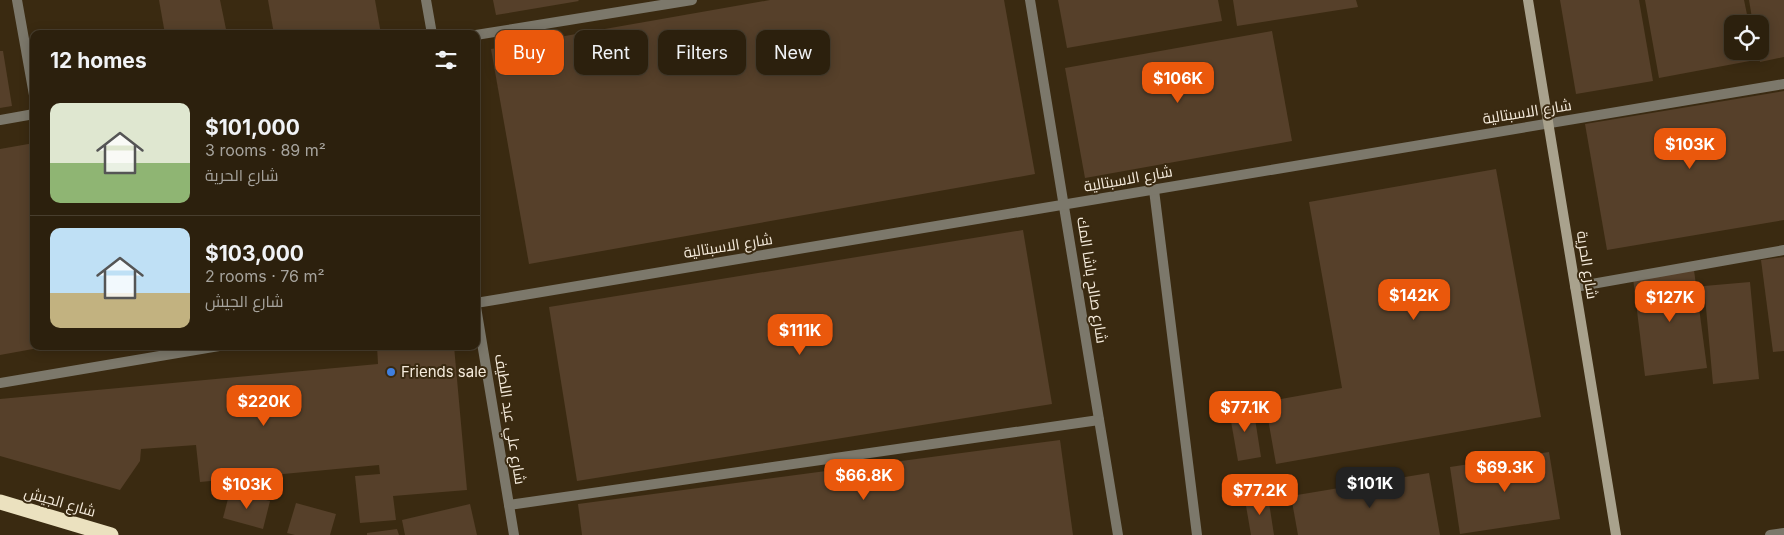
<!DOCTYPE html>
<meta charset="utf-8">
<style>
body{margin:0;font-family:Inter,Cairo,sans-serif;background:#382d1b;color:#f1f3f6;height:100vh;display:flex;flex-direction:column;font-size:19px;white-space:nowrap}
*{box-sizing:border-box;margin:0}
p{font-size:16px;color:#a6a39d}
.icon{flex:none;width:28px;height:28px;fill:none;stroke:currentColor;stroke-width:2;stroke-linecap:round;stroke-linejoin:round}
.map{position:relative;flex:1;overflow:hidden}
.side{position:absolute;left:30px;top:30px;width:450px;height:320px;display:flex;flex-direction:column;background:#2c200d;border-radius:10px;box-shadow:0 2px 12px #0003,0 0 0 1px #483e2e}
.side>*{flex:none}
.top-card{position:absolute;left:495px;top:30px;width:475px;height:45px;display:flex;gap:10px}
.buttons{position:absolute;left:1724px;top:15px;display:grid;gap:10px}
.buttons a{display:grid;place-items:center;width:45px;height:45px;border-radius:10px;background:#2c200d;box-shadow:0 2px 12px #0003,0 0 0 1px #483e2e;font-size:25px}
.price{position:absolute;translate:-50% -42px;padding:0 11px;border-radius:10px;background:#ea580c;color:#fff;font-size:16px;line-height:32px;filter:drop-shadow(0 1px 2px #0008)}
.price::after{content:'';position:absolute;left:50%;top:30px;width:15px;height:11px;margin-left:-8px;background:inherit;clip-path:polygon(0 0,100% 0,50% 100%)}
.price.active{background:#222;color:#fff}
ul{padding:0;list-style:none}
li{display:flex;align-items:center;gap:15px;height:125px;padding:0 20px}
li+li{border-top:1px solid #483e2e}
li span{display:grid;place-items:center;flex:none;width:140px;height:100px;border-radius:10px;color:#555}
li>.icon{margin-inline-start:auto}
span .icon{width:60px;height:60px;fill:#fffc;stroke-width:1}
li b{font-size:21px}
h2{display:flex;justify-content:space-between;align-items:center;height:60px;padding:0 20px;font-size:21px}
.chip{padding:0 18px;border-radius:10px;background:#2c200d;box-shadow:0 2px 12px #0003,0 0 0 1px #483e2e;font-size:18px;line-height:45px}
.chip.active{background:#ea580c;color:#fff}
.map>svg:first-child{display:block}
.building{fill:#56402a}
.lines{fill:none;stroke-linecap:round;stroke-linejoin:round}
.lane{stroke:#7c786b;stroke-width:10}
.street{stroke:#7c786b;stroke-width:10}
.secondary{stroke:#a9a28d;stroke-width:10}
.highway{stroke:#ebe1bf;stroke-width:15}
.shop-dot{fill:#3f7fe0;stroke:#3a2a11;stroke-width:2}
.labels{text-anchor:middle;stroke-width:4;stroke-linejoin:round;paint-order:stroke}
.street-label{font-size:15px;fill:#f6ecdd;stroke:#3a2a11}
.poi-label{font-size:15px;fill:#f6ecdd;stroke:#3a2a11;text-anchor:start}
</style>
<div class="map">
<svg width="1784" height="535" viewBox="0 0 1784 535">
<rect width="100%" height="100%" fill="#3a2a11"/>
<g class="building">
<polygon points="159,0 220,0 227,34 165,34"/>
<polygon points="268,0 375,0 381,34 274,34"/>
<polygon points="493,0 578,0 579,1 496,15"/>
<polygon points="770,0 1004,0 1035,174 529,264 491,49"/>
<polygon points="1058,0 1218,0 1222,21 1067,48"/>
<polygon points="1233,0 1356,0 1358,7 1237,26"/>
<polygon points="1560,0 1639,0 1653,81 1576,94"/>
<polygon points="1645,0 1744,0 1749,24 1732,24 1732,51 1754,51 1755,60 1659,78"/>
<polygon points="1749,0 1784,0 1784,57 1760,62 1758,51 1760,51 1760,24 1753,24"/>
<polygon points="1272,31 1292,141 1085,178 1065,68"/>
<polygon points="0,51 3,51 12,106 0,108"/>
<polygon points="1784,91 1784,220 1607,250 1585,124"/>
<polygon points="34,143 34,346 44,347 0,355 0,149"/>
<polygon points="1496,169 1541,417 1276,464 1265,402 1342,388 1309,202"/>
<polygon points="1023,230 1052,404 577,481 549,307"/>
<polygon points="1784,257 1784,351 1773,352 1761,260"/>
<polygon points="1694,270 1707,368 1645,376 1633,278"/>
<polygon points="1750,282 1759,379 1713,384 1704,286"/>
<polygon points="377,346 454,346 467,490 393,496 396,520 360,523 355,476 380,474 379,465 200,482 196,445 141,449 140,461 120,490 0,456 0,399 378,364"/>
<polygon points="1253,406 1261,457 1238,461 1229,410"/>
<polygon points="1060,440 1073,535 582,535 578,504"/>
<polygon points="1549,452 1560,519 1460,534 1450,467"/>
<polygon points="1429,473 1440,535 1298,535 1291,496"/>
<polygon points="230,491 270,501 263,529 223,518"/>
<polygon points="1268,496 1274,535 1251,535 1245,500"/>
<polygon points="296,503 336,514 330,535 295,535 287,533"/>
<polygon points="470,504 477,535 405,535 402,520"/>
<polygon points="397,529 399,535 367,535 367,533"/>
</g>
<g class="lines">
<g class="lane">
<polyline points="17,0 34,95"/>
<polyline points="1154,190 1197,535"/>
</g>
<g class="street">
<polyline points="426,0 432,34"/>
<polyline points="1030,0 1118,535"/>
<polyline points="476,35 692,0"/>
<polyline points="0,120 34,114"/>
<polyline points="1575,287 1784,250"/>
<polyline points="476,303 1784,84"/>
<polyline points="476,307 514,535"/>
<polyline points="0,383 219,346"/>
<polyline points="509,505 1099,420"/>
<polyline points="1770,535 1784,533"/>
</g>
<polyline class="secondary" points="1528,0 1616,535"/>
<polyline class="highway" points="0,502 111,535"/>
</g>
<circle class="shop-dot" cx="391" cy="372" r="5"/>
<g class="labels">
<g class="street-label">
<text transform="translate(1527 112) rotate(-9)" y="5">شارع الاسبتالية</text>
<text transform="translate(1128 179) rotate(-10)" y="5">شارع الاسبتالية</text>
<text transform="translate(728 246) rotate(-9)" y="5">شارع الاسبتالية</text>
<text transform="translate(1587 265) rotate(81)" y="5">شارع الحرية</text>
<text transform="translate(1092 280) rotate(81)" y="5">شارع صالح باشا المك</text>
<text transform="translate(510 419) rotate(81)" y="5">شارع علي عبد اللطيف</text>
<text transform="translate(60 502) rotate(16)" y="5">شارع الجيش</text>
</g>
<g class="poi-label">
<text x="401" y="377">Friends sale</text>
</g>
</g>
</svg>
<div class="buttons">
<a><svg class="icon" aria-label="locate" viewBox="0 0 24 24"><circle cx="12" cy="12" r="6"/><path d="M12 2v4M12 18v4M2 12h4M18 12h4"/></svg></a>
</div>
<b class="price" style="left:1178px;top:104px">$106K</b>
<b class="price" style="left:1690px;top:170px">$103K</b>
<b class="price" style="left:1414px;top:321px">$142K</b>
<b class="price" style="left:1670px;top:323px">$127K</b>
<b class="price" style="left:800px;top:356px">$111K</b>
<b class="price" style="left:264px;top:427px">$220K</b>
<b class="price" style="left:1245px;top:433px">$77.1K</b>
<b class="price" style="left:1505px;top:493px">$69.3K</b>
<b class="price" style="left:864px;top:501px">$66.8K</b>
<b class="price active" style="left:1370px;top:509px">$101K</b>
<b class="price" style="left:247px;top:510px">$103K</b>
<b class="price" style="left:1260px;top:516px">$77.2K</b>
<div class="top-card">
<a class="chip active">Buy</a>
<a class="chip">Rent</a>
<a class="chip">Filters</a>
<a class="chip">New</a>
</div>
<section class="side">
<h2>12 homes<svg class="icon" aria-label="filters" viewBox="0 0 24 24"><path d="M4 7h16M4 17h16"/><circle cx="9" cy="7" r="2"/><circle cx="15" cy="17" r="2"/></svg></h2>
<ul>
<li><span style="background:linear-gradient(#dfe7d0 60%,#8fb573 0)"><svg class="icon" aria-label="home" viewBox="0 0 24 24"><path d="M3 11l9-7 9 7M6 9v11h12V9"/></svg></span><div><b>$101,000</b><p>3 rooms · 89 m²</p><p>شارع الحرية</p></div></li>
<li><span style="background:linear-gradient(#bfe0f5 65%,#c2b280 0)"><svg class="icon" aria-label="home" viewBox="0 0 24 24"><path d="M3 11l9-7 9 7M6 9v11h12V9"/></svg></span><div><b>$103,000</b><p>2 rooms · 76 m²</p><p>شارع الجيش</p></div></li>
</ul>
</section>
</div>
